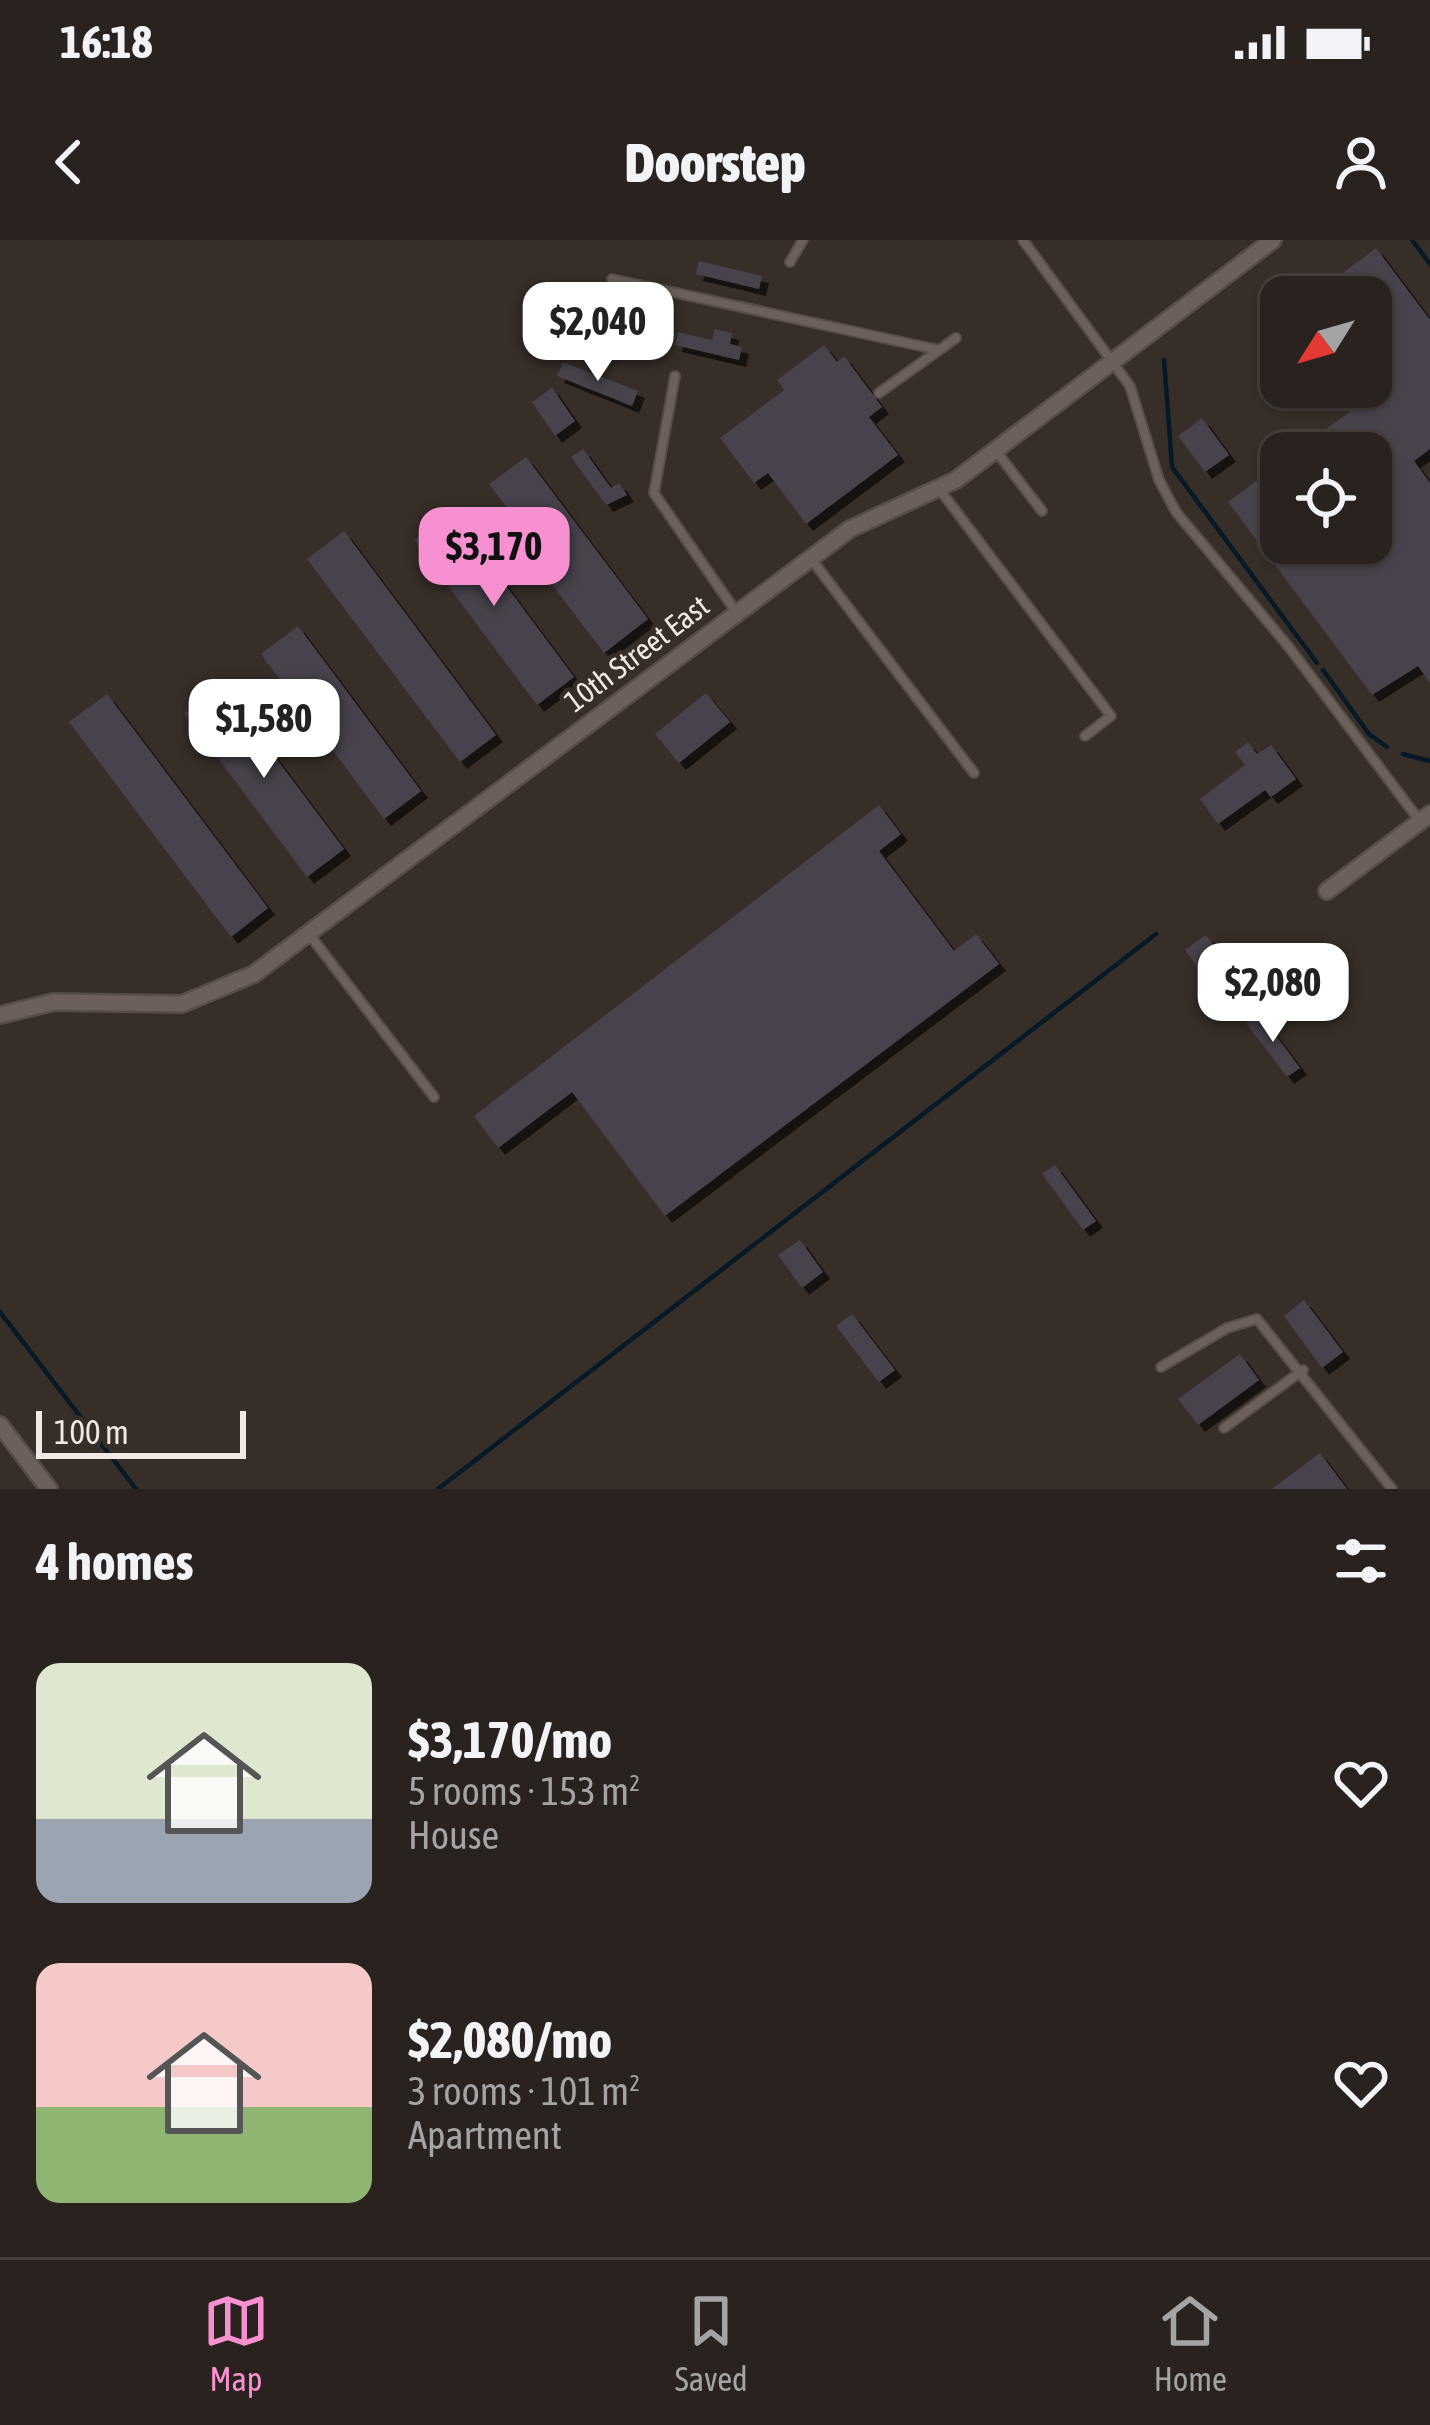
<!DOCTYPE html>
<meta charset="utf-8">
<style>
body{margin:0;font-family:"Asap Condensed",sans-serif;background:#362f2b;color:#f1f3f6;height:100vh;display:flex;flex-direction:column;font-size:45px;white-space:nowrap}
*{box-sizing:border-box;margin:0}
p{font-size:39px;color:#a5a4a4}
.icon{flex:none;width:66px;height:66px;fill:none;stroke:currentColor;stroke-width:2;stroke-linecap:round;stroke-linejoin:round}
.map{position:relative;height:1249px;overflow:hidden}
.sheet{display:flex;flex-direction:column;background:#2a221e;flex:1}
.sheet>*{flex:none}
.needle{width:78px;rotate:233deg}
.controls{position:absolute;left:1260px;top:36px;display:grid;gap:24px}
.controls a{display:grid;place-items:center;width:132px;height:132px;border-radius:24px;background:#2a221e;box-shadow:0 3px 9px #0004,0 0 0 3px #463f3c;font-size:60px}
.scale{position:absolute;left:36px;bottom:30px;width:210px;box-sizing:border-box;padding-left:12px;border:6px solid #f0e9e5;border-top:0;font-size:33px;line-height:42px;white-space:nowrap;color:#f0e9e5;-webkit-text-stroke:9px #382e28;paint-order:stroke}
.price{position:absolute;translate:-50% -102px;padding:0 27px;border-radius:24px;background:#fff;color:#222;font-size:39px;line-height:78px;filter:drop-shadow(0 3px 6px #0008)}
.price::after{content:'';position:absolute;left:50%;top:72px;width:36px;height:27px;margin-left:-18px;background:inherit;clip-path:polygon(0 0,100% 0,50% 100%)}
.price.active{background:#f690d0;color:#111}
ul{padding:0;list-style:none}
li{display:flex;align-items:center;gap:36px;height:300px;padding:0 36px}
li span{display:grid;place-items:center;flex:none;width:336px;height:240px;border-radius:24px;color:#555}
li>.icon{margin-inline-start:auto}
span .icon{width:144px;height:144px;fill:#fffc;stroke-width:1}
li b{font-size:51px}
h2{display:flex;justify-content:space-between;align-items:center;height:144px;padding:0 36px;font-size:51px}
.status{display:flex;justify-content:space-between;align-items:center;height:84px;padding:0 60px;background:#2a221e;direction:ltr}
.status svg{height:33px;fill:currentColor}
header{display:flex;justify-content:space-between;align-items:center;height:156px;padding:0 36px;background:#2a221e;font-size:54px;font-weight:800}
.menu{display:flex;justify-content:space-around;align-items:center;height:168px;border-top:3px solid #463f3c;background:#2a221e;font-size:33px;color:#a5a4a4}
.menu a{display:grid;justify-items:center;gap:6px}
.menu .active{color:#f690d0}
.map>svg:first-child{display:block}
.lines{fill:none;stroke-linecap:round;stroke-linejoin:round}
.stream{stroke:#051927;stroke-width:4.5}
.building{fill:#47424c;filter:url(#shadow)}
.lane-casing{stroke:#554d47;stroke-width:12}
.street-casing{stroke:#554d47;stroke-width:20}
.lane{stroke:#6c615a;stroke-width:8}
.street{stroke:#6c615a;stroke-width:15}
.labels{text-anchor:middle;stroke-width:9;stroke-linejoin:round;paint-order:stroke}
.street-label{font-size:30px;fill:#f0e9e5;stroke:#382e28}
</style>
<div class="status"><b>16:18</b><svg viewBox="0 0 49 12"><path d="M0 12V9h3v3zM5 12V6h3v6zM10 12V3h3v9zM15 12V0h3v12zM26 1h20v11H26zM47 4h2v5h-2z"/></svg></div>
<header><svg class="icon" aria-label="back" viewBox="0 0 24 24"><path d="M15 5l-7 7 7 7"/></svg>Doorstep<svg class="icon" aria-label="person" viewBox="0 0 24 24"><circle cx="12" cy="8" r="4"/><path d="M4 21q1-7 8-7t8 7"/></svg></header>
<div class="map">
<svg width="1430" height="1249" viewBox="0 0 1430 1249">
<defs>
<filter id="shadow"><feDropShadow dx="7" dy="7" stdDeviation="0" flood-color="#0009"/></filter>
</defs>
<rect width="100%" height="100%" fill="#382e28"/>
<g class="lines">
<g class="stream">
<polyline points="1412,0 1430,24"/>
<polyline points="1164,120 1172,227 1317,423"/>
<polyline points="1323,430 1369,494 1387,507"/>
<polyline points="1403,514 1430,521"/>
<polyline points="0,1072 136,1249"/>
<polyline points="438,1249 1156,694"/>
</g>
</g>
<g class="building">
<polygon points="1376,8 1430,80 1430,209 1414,221 1430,243 1430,443 1418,426 1372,455 1228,262 1281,223 1281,303 1371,303 1371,213 1294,213 1352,170 1334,147 1371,147 1371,57 1363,57 1344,32"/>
<polygon points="699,21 762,36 759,49 696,34"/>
<polygon points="715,89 732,93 730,104 742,107 739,120 675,105 678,92 712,100"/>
<polygon points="824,105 837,122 844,116 882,167 869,177 898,215 806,284 768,233 754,243 720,198 784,150 777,140"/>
<polygon points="563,122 638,151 632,166 557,136"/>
<polygon points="552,148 575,181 555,196 532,162"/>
<polygon points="1202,178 1229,215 1205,232 1178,196"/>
<polygon points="583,209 611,248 619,243 627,255 606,265 571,217"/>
<polygon points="526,217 648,379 604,413 532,318 540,312 489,244"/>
<polygon points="451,272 574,437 537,465 414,300"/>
<polygon points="344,291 496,495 460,522 307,319"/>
<polygon points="298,386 421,551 384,579 261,414"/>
<polygon points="221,445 344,609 307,637 184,473"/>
<polygon points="706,453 730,482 679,523 655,494"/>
<polygon points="107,454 268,668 231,697 69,482"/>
<polygon points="1248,502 1257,514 1271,505 1296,539 1271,557 1265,550 1218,584 1200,559 1245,525 1235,512"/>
<polygon points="879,565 901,594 879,611 954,711 976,694 999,724 665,976 572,852 498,908 474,876"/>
<polygon points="1206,695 1229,727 1208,742 1185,710"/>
<polygon points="1259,773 1300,828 1287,837 1246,783"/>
<polygon points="1055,925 1096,981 1083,990 1042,934"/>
<polygon points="800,1000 823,1032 802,1048 778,1015"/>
<polygon points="1304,1060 1343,1112 1322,1128 1284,1076"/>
<polygon points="852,1074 895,1130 879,1142 836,1086"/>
<polygon points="1240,1114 1259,1140 1198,1185 1178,1159"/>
<polygon points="1320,1213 1347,1249 1272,1249"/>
</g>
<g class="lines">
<defs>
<g id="lane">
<polyline points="1023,0 1130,146 1159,240 1176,272 1288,406 1419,580"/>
<polyline points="790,22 803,0"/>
<polyline points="612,39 939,110"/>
<polyline points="675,136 654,253 736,372"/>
<polyline points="879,153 956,98"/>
<polyline points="996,211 1042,271"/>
<polyline points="940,250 1111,476 1085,496"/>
<polyline points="812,320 974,533"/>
<polyline points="309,694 434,857"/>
<polyline points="1161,1127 1227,1088 1257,1079 1392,1249"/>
<polyline points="1224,1188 1303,1130"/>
</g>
<g id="street">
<polyline points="1327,651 1430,574"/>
<polyline points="0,775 54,762 182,764 254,734 850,289 956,240 1273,0"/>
<polyline points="0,1185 49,1249"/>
</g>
</defs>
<use href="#lane" class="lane-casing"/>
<use href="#street" class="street-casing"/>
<use href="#lane" class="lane"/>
<use href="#street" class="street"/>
</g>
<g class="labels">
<g class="street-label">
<text transform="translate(637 414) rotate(-37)" y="10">10th Street East</text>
</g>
</g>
</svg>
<div class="controls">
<a><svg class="needle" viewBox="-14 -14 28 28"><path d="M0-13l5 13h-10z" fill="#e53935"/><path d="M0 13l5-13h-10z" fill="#a5a4a4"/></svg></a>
<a><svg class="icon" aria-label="locate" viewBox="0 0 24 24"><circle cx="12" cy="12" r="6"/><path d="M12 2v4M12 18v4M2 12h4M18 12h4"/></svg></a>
</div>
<div class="scale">100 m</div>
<b class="price" style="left:598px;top:144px">$2,040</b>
<b class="price active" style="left:494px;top:369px">$3,170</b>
<b class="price" style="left:264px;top:541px">$1,580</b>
<b class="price" style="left:1273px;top:805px">$2,080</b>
</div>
<section class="sheet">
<h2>4 homes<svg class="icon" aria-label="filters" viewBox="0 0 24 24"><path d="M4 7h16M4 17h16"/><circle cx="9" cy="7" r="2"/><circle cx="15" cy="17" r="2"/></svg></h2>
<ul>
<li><span style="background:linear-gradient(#dfe7d0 65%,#9aa5b1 0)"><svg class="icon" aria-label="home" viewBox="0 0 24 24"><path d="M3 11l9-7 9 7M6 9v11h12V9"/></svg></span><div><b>$3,170/mo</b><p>5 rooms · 153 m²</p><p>House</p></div><svg class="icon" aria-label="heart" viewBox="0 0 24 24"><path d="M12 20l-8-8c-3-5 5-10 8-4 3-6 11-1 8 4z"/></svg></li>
<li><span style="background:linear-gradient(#f6c9c9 60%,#8fb573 0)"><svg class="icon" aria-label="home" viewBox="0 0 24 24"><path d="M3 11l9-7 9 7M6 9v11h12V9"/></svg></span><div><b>$2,080/mo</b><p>3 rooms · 101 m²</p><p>Apartment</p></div><svg class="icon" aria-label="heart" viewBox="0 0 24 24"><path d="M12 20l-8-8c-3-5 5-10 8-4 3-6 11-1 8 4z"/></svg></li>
</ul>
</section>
<nav class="menu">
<a class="active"><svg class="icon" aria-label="map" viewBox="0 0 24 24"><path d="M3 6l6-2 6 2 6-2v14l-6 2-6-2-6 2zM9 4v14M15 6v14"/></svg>Map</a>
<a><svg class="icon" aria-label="saved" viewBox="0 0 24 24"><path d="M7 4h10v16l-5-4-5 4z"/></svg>Saved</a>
<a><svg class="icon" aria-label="home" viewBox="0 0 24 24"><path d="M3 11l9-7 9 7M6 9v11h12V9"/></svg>Home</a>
</nav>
